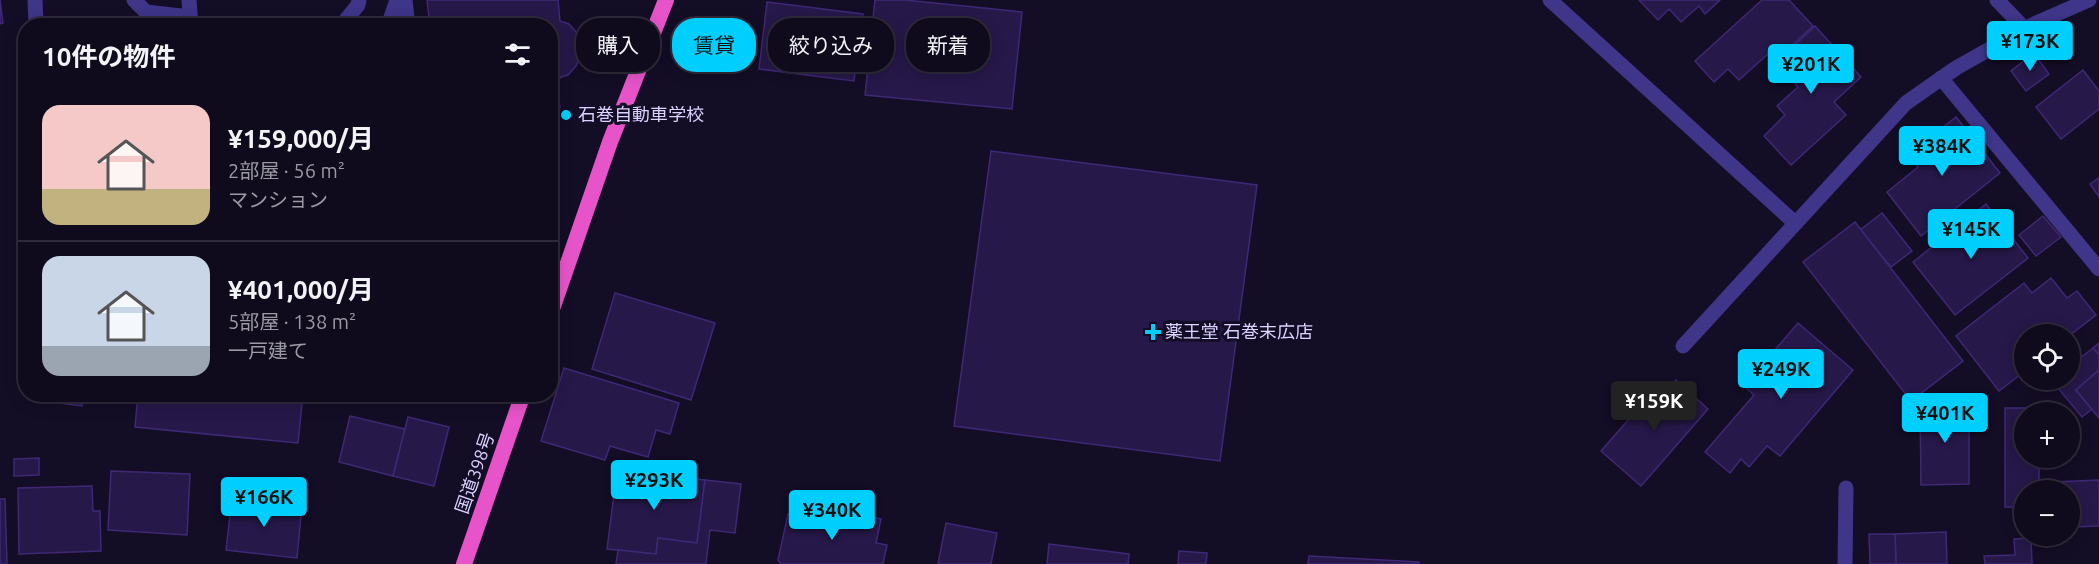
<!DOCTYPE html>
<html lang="ja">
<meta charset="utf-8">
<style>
body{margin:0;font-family:Ubuntu,"Noto Sans JP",sans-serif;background:#181325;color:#f1f3f6;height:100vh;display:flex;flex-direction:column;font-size:22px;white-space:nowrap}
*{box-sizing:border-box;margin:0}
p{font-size:20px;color:#9b9aa3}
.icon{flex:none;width:33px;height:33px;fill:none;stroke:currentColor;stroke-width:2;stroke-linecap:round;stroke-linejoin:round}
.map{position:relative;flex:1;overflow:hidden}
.side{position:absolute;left:18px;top:18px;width:540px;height:384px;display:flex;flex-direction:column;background:#0f0a1c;border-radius:24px;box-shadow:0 3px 15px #0003,0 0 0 2px #2f2b3b}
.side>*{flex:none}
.guide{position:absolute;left:576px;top:18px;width:570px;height:54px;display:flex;gap:12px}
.controls{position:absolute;left:2014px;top:324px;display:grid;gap:12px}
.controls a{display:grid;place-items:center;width:66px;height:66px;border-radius:50%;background:#0f0a1c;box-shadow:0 3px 15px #0003,0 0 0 2px #2f2b3b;font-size:30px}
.price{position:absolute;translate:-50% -51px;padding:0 14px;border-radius:6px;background:#00cffe;color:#111;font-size:20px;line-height:39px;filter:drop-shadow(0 2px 3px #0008)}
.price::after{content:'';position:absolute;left:50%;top:36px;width:18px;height:14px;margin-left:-9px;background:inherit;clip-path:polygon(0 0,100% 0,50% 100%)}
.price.selected{background:#222;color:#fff}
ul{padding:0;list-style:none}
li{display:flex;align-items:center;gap:18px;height:150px;padding:0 24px}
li+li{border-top:2px solid #2f2b3b}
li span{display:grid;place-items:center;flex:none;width:168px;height:120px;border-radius:18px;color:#555}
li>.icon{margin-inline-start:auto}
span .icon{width:72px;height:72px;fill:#fffc;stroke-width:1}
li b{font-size:26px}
h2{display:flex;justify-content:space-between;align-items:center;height:72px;padding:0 24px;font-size:26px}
.pill{padding:0 21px;border-radius:24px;background:#0f0a1c;box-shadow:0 3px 15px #0003,0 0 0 2px #2f2b3b;font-size:21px;line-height:54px}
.pill.selected{background:#00cffe;color:#111}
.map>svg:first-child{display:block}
.building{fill:#261849;stroke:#3f2876;stroke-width:1.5}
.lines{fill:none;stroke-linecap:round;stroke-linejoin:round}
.service{stroke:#3f3589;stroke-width:15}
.minor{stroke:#3f3589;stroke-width:15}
.trunk{stroke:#e754c9;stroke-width:16}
.poi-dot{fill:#00cffe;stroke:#140d26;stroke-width:2}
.labels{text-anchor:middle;stroke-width:6;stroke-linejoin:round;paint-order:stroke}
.poi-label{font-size:18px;fill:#dcd3ff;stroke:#140d26;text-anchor:start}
.street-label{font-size:18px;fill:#dcd3ff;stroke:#140d26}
</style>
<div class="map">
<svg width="2099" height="564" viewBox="0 0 2099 564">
<rect width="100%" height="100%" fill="#140d26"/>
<g class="building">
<polygon points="0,0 3,23 0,24"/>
<polygon points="427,0 558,0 560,21 569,24 579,35 583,50 576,66 568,75 561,77 556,82 560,107 550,107 550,26 430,26"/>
<polygon points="875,0 905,0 1022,12 1012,109 865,95"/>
<polygon points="1639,0 1720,0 1705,14 1699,6 1681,22 1669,9 1658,20"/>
<polygon points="1762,0 1789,0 1813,26 1776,60 1769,53 1739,80 1728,69 1714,82 1695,61"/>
<polygon points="767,2 863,14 854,81 759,69"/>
<polygon points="1815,26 1861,77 1834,102 1846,115 1791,165 1764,136 1785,115 1777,106 1798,87 1776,63"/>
<polygon points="2034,53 2049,74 2026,91 2011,71"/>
<polygon points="2083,70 2099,91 2099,109 2061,139 2036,107"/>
<polygon points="1956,117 2000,173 1921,236 1887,192 1918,167 1909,154"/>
<polygon points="991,151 1257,185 1220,461 954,426"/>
<polygon points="2099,178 2099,197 2090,184"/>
<polygon points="1986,204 2028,258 1955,315 1913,262"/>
<polygon points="1882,213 1912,251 1891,267 1860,230"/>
<polygon points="2043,216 2061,237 2036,256 2019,235"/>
<polygon points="1855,222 1963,361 1911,401 1803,262"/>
<polygon points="2051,278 2067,298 2077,291 2096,315 2070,335 2025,334 2025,371 1999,391 1956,336 2024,283 2032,293"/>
<polygon points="615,293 715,323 691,400 592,369"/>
<polygon points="1798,323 1853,370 1780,456 1767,446 1749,467 1741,459 1730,473 1705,452 1754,395 1744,386"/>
<polygon points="2099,343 2099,355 2093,348"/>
<polygon points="2093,348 2099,355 2099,370 2076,390 2092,409 2082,417 2052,381 2070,380 2070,366"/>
<polygon points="564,368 679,403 670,434 656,430 648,457 610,446 605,460 541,441"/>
<polygon points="2099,370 2099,418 2076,390"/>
<polygon points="1676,380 1708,409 1641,486 1601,451 1651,394 1658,401"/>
<polygon points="29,394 83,394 82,406 29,399"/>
<polygon points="138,394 303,394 298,443 135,427"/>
<polygon points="1969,404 1969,484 1921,485 1920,405"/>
<polygon points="2005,408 2040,408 2040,412 2025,412 2025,458 2039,458 2039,490 2025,490 2025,507 2005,507"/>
<polygon points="350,416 405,429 393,476 339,462"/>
<polygon points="408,417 449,427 434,486 393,476"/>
<polygon points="39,458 39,475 14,476 14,459"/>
<polygon points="617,470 705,480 697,543 658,538 656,554 607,549"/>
<polygon points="111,471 190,474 187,535 108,530"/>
<polygon points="705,480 741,484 735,533 710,530 706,564 616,564 618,550 656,554 658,538 697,543"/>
<polygon points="2099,480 2099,526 2074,527 2074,508 2070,509 2070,490 2054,490 2054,482"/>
<polygon points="92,486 93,511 100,511 101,551 19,554 18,488"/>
<polygon points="232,497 302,505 297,558 226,550"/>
<polygon points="0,499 5,499 7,564 0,564"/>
<polygon points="839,510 881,519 876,543 887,545 883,564 781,564 778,560 788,514 836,524"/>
<polygon points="946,523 997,533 991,564 938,564"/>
<polygon points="1946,532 1947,564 1896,564 1895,534"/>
<polygon points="1869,534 1895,534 1896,564 1870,564"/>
<polygon points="2031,538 2032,564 1985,564 1984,556 2015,555 2014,539"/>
<polygon points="1049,544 1129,554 1128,564 1047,564"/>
<polygon points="1179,551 1207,553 1206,564 1178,564"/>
<polygon points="1309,556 1419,562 1419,564 1308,564"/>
</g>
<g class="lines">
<g class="service">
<polyline points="35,0 36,26"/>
<polyline points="134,0 146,12 190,17"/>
<polyline points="189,0 191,26"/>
<polyline points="405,0 408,26"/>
<polyline points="341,26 358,5 359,0"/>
<polyline points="388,26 397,0"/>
</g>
<g class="minor">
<polyline points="1550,0 1795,223"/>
<polyline points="1997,0 2025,29"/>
<polyline points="1941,78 2099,269"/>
<polyline points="1683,346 1906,103 1956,68 2034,24 2089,0"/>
<polyline points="1845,564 1846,488"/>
</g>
<g class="trunk">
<polyline points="550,315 610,142 666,0"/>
<polyline points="464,564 523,394"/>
</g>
</g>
<g class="poi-dot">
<circle cx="566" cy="115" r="6"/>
<path d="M1150 323h6v6h6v6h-6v6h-6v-6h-6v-6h6z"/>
</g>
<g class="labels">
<g class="poi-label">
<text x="578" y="121">石巻自動車学校</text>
<text x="1165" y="338">薬王堂 石巻末広店</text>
</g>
<g class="street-label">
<text transform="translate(475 473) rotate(-71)" y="6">国道398号</text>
</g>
</g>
</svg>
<div class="controls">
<a><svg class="icon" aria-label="locate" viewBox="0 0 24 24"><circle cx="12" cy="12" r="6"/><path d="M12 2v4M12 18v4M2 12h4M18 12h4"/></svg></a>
<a>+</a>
<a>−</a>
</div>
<b class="price" style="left:2030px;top:72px">¥173K</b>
<b class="price" style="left:1811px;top:95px">¥201K</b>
<b class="price" style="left:1942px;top:177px">¥384K</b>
<b class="price" style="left:1971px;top:260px">¥145K</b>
<b class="price" style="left:1781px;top:400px">¥249K</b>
<b class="price selected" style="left:1654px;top:432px">¥159K</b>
<b class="price" style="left:1945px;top:444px">¥401K</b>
<b class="price" style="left:654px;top:511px">¥293K</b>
<b class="price" style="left:264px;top:528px">¥166K</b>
<b class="price" style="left:832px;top:541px">¥340K</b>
<div class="guide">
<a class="pill">購入</a>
<a class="pill selected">賃貸</a>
<a class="pill">絞り込み</a>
<a class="pill">新着</a>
</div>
<section class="side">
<h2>10件の物件<svg class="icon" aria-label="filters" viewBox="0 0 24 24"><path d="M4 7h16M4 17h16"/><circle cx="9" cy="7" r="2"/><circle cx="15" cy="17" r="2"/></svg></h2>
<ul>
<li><span style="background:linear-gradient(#f6c9c9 70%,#c2b280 0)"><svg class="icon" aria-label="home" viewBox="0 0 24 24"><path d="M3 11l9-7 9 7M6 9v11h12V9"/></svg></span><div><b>¥159,000/月</b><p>2部屋 · 56 m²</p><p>マンション</p></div></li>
<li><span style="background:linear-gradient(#c9d6e8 75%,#9aa5b1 0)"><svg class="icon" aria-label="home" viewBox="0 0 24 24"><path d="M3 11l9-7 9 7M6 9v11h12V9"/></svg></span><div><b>¥401,000/月</b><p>5部屋 · 138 m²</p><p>一戸建て</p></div></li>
</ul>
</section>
</div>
